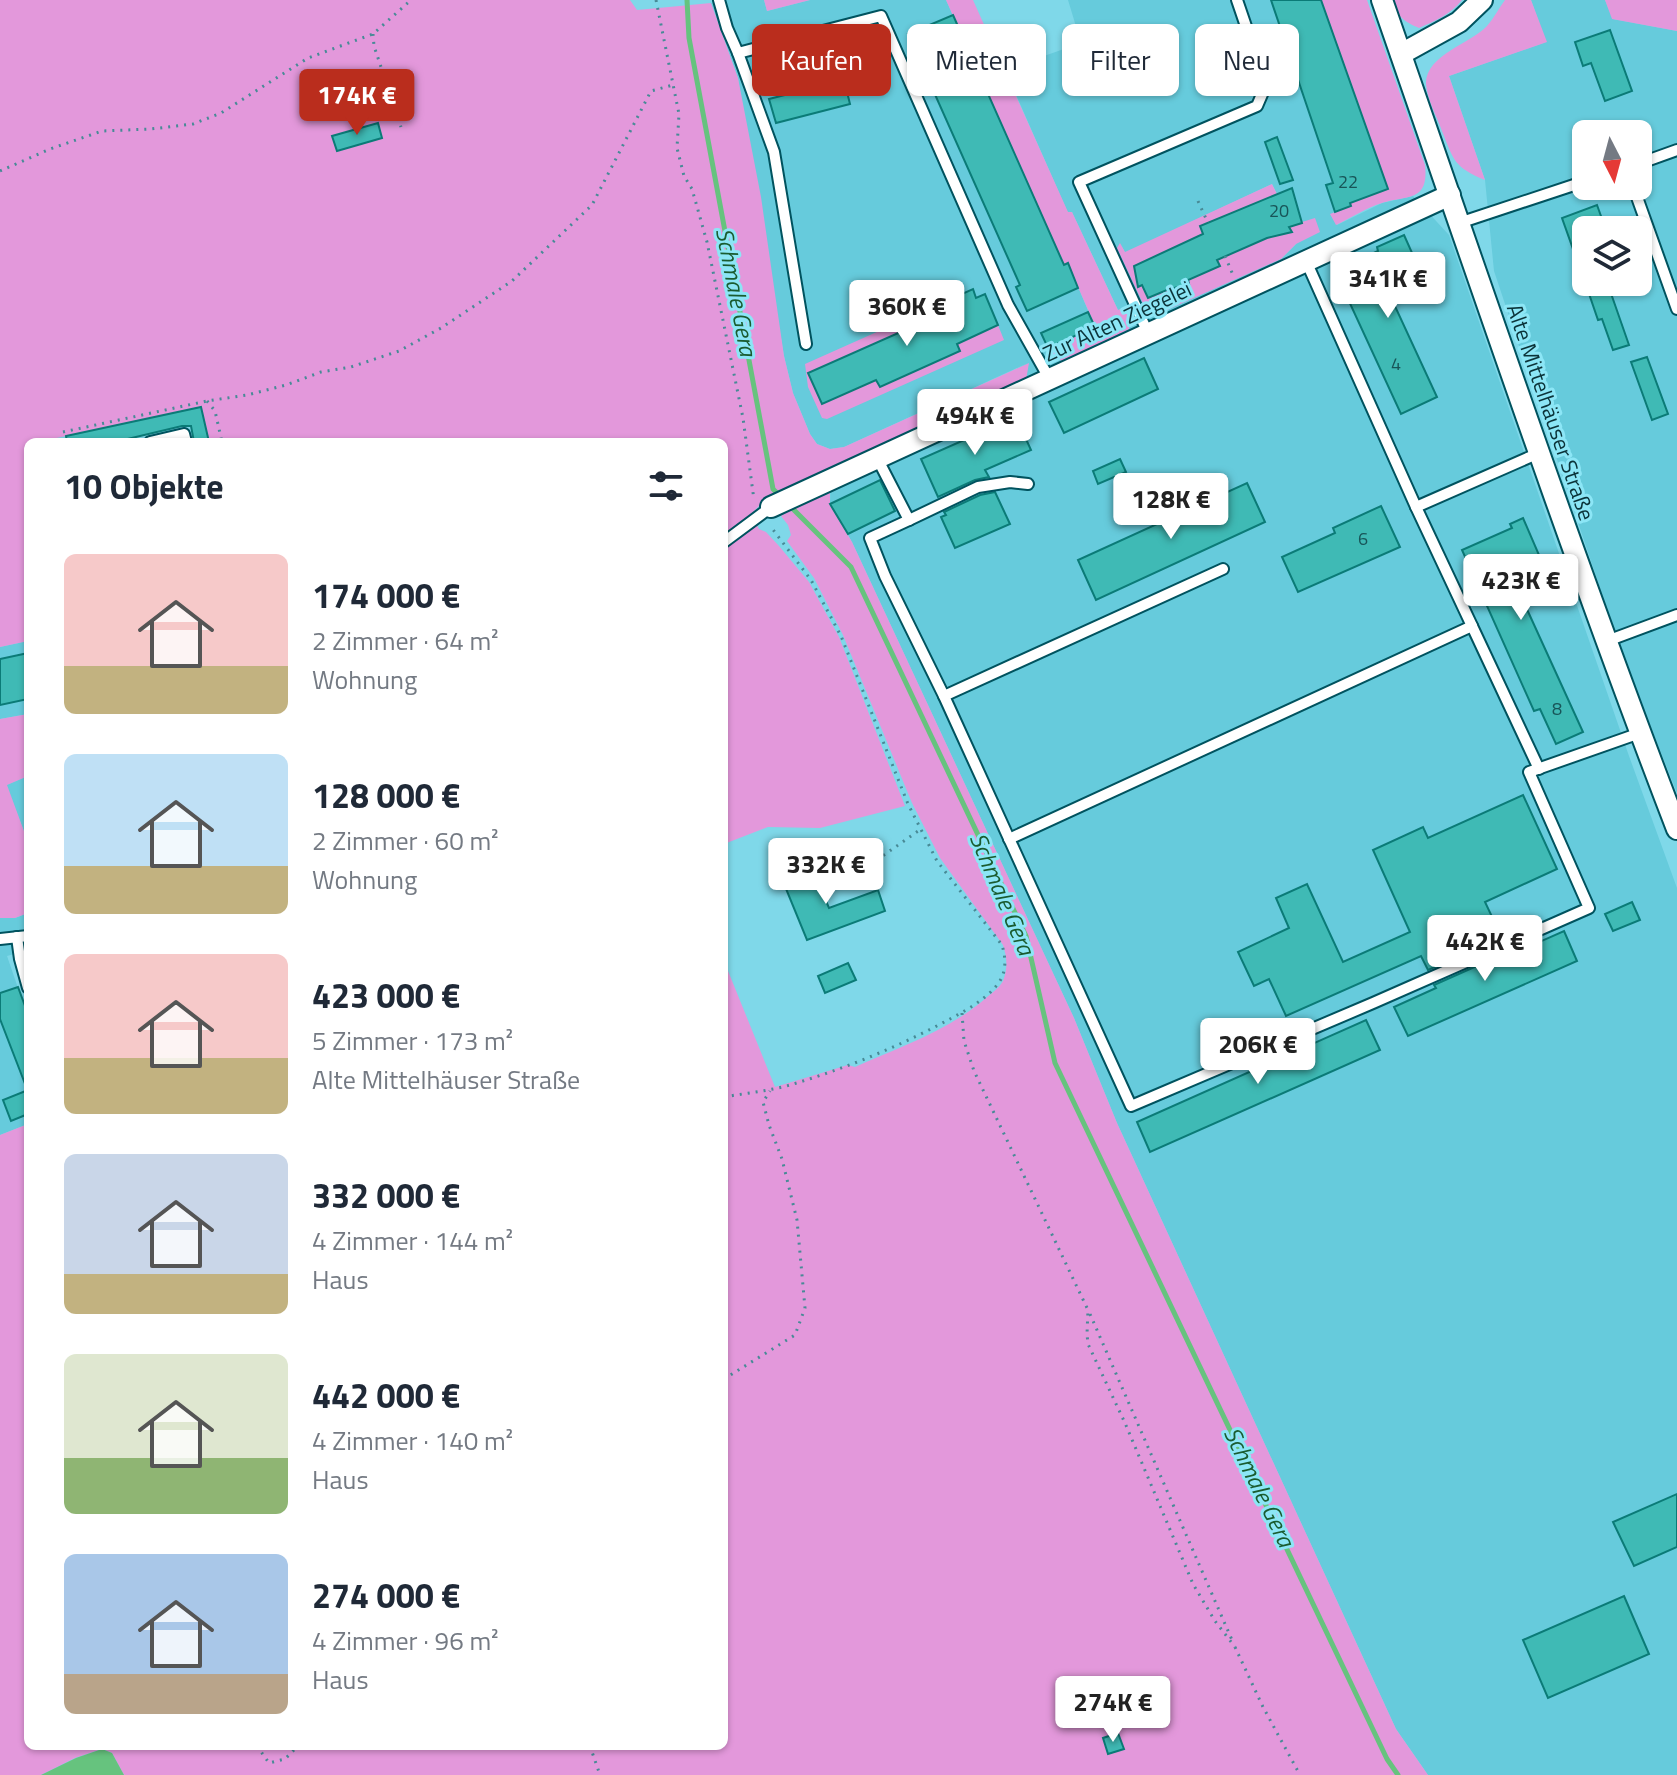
<!DOCTYPE html>
<html lang="de">
<meta charset="utf-8">
<style>
body{margin:0;font-family:"Titillium Web",sans-serif;background:#f6f6f7;color:#1f2937;height:100vh;display:flex;flex-direction:column;font-size:30px;white-space:nowrap}
*{box-sizing:border-box;margin:0}
p{font-size:26px;color:#747a83}
.icon{flex:none;width:44px;height:44px;fill:none;stroke:currentColor;stroke-width:2;stroke-linecap:round;stroke-linejoin:round}
.map{position:relative;flex:1;overflow:hidden}
.panel{position:absolute;left:24px;top:438px;width:704px;height:1312px;display:flex;flex-direction:column;background:#fff;border-radius:12px;box-shadow:0 2px 6px #0004}
.panel>*{flex:none}
.banner{position:absolute;left:752px;top:24px;width:760px;height:72px;display:flex;gap:16px}
.needle{width:52px;rotate:174deg}
.tools{position:absolute;left:1572px;top:120px;display:grid;gap:16px}
.tools a{display:grid;place-items:center;width:80px;height:80px;border-radius:12px;background:#fff;box-shadow:0 2px 6px #0004;font-size:40px}
.price{position:absolute;translate:-50% -68px;padding:0 18px;border-radius:8px;background:#fff;color:#222;font-size:26px;line-height:52px;filter:drop-shadow(0 2px 4px #0008)}
.price::after{content:'';position:absolute;left:50%;top:48px;width:24px;height:18px;margin-left:-12px;background:inherit;clip-path:polygon(0 0,100% 0,50% 100%)}
.price.current{background:#ba2d1d;color:#fff}
ul{padding:0;list-style:none}
li{display:flex;align-items:center;gap:24px;height:200px;padding:0 40px}
li span{display:grid;place-items:center;flex:none;width:224px;height:160px;border-radius:12px;color:#555}
li>.icon{margin-inline-start:auto}
span .icon{width:96px;height:96px;fill:#fffc;stroke-width:1}
li b{font-size:34px}
h2{display:flex;justify-content:space-between;align-items:center;height:96px;padding:0 40px;font-size:34px}
.pill{padding:0 28px;border-radius:12px;background:#fff;box-shadow:0 2px 6px #0004;font-size:28px;line-height:72px}
.pill.current{background:#ba2d1d;color:#fff}
.map>svg:first-child{display:block}
.built{fill:#66cbdc;fill-rule:evenodd}
.green{fill:#e398db}
.water{fill:#66c37e}
.lines{fill:none;stroke-linecap:round;stroke-linejoin:round}
.stream{stroke:#66c37e;stroke-width:5}
.building{fill:#3fbab5;stroke:#0b7b77;stroke-width:2}
.service-casing{stroke:#00535f;stroke-width:14}
.minor-casing{stroke:#00535f;stroke-width:24}
.path{stroke:#488a96;stroke-width:3;stroke-dasharray:2 6;stroke-linecap:butt}
.service{stroke:#fff;stroke-width:10}
.minor{stroke:#fff;stroke-width:20}
.labels{text-anchor:middle;stroke-width:6;stroke-linejoin:round;paint-order:stroke}
.number-label{font-size:18px;fill:#185558}
.street-label{font-size:22px;fill:#0b3339;stroke:#8ce6f6}
.water-label{font-size:24px;font-style:italic;fill:#1a5c30;stroke:#8ce6f6}
</style>
<div class="map">
<svg width="1677" height="1775" viewBox="0 0 1677 1775">
<rect width="100%" height="100%" fill="#7fd8e9"/>
<g class="built">
<path d="M723,0h41l3,11 43,-11h136l118,264 4,-1 27,64 -45,28 76,-47 -8,2 -46,-98 -4,1 -62,-141 21,-10 54,-19 -13,-43h253l67,189 -37,13v4l-16,6 2,13 45,-22 31,-7 36,39 180,521 48,132v887h-249l-32,-46 -279,-606 -43,-105 -222,-476 -22,-38 1,-33 197,-108 -184,84 -14,2 -13,-5 -7,-10 -17,-41 -9,-37 -46,-278 -27,-75zM1272,184l5,10 25,29 -6,21 -15,15 -135,51 -25,-66 4,9z"/>
<path d="M1531,0h74l8,19 64,12v762l-53,-133 -130,-389 -9,-91 -36,-104 97,-34zM1586,134h52v52h-52zM1586,230h52v52h-52z"/>
<polygon points="28,641 28,714 0,719 0,647"/>
<polygon points="28,776 28,842 6,785"/>
<polygon points="28,913 28,950 7,956 28,1017 28,1124 0,1135 0,918 15,918"/>
</g>
<g class="green">
<polygon points="0,0 630,0 637,10 711,3 738,78 761,197 784,356 793,393 810,434 817,444 830,449 844,447 1029,363 1026,380 764,501 751,514 759,529 766,532 779,546 809,582 839,637 905,806 820,828 768,827 724,844 724,442 209,442 201,407 52,439 52,442 28,442 28,641 0,647"/>
<polygon points="764,0 810,0 767,11"/>
<polygon points="946,0 973,0 1068,212 1072,212 1118,310 1126,307 1131,315 1129,329 1064,362 1050,355 1048,348 1095,326 1068,264 1064,265"/>
<path d="M1321,0h46l58,165c4,37 -17,30 -43,38 -16,5 -31,15 -46,22l-6,-11 21,-8 -1,-3 38,-14z"/>
<path d="M1391,0h71c-11,14 -27,21 -43,28 -15,-6 -22,-12 -28,-28z"/>
<path d="M1505,0h26l16,42 -98,34 36,104c-31,-13 -31,-19 -43,-49 -5,-14 -15,-32 -16,-47 -1,-29 46,-41 61,-58 7,-8 12,-18 18,-26z"/>
<polygon points="1605,0 1677,0 1677,31 1612,19"/>
<polygon points="1272,184 1277,194 1286,190 1292,202 1296,201 1302,222 1315,218 1320,232 1296,244 1281,259 1158,314 1146,310 1117,248 1120,243 1125,252"/>
<polygon points="935,306 939,315 808,373 822,404 876,380 880,387 959,351 957,343 998,325 1004,340 827,419 822,418 808,387 805,364"/>
<path d="M830,490v15l22,37 222,476 43,105 279,606 32,46h-1304l-12,-22 -10,-4 -27,9 -34,17h-41v-640l28,-11v622h696v-785l51,126 73,-22 7,2c45,-20 93,-36 131,-69 6,-5 13,-10 17,-17 5,-13 4,-24 0,-36l-63,-87 -28,-55 -69,-168 -29,-57 -27,-37 4,-6 -3,-10 -7,-9 17,-11z"/>
<polygon points="28,714 28,776 7,785 28,842 28,913 15,918 0,918 0,719"/>
</g>
<polygon class="water" points="102,1749 112,1753 124,1775 41,1775 76,1758"/>
<g class="lines">
<g class="stream">
<polyline points="687,0 689,38 773,489 780,496"/>
<polyline points="790,506 851,567 1026,936 1055,1063 1387,1759 1398,1775"/>
</g>
</g>
<g class="building">
<polygon points="1271,0 1321,0 1388,189 1350,203 1351,206 1335,212 1326,185 1333,183"/>
<polygon points="953,15 1064,265 1068,263 1078,288 1027,311 1016,287 1020,285 908,34"/>
<polygon points="1610,30 1632,91 1605,101 1591,63 1583,66 1575,42"/>
<polygon points="844,80 850,104 776,123 769,99"/>
<polygon points="378,123 382,138 337,151 332,136"/>
<polygon points="1277,137 1293,180 1280,184 1265,142"/>
<polygon points="1292,188 1302,223 1289,227 1292,232 1267,238 1217,260 1220,266 1188,280 1189,284 1167,290 1148,298 1142,285 1138,287 1134,266 1203,234 1200,226"/>
<polygon points="1597,205 1606,230 1586,230 1586,280 1584,280 1562,218"/>
<polygon points="1404,235 1421,273 1387,289 1437,397 1401,414 1335,271 1378,251 1377,247"/>
<polygon points="1585,282 1607,282 1629,345 1613,350 1602,319 1598,320"/>
<polygon points="973,289 976,298 985,294 998,325 957,344 960,351 880,387 876,380 822,404 808,373 939,315 935,306"/>
<polygon points="1088,312 1095,327 1048,348 1041,333"/>
<polygon points="1647,357 1668,414 1652,420 1631,362"/>
<polygon points="1144,358 1158,389 1064,433 1049,402"/>
<polygon points="201,407 209,442 194,442 191,426 182,426 115,442 67,442 66,436"/>
<polygon points="1016,417 1031,450 985,470 989,477 975,480 938,497 921,459"/>
<polygon points="1120,459 1126,472 1098,484 1093,471"/>
<polygon points="880,480 895,511 848,534 830,504"/>
<polygon points="1247,483 1265,522 1096,600 1078,560"/>
<polygon points="995,492 1010,524 955,548 941,517 946,515 944,512 980,495"/>
<polygon points="1381,506 1400,547 1298,592 1282,557 1335,533 1333,528"/>
<polygon points="1523,518 1545,569 1515,583 1583,732 1556,744 1540,709 1534,711 1462,550 1512,528 1510,524"/>
<polygon points="28,653 28,699 0,705 0,659"/>
<polygon points="1523,795 1557,869 1485,902 1502,938 1428,970 1421,956 1286,1016 1269,979 1254,986 1238,952 1289,928 1276,898 1307,884 1343,962 1410,932 1373,850 1423,827 1428,838"/>
<polygon points="811,866 829,908 878,890 885,911 807,940 782,879"/>
<polygon points="1632,902 1640,920 1613,931 1605,914"/>
<polygon points="1564,931 1577,961 1408,1036 1394,1007 1436,988 1434,985 1508,952 1510,955"/>
<polygon points="848,963 856,980 825,993 818,976"/>
<polygon points="18,987 28,1014 27,1089 0,1019 0,993"/>
<polygon points="1366,1020 1380,1050 1150,1152 1137,1122"/>
<polygon points="28,1090 28,1114 11,1121 3,1100"/>
<polygon points="1677,1494 1677,1547 1634,1566 1613,1522"/>
<polygon points="1624,1596 1649,1654 1548,1698 1523,1640"/>
<polygon points="1118,1733 1124,1749 1108,1754 1103,1738"/>
</g>
<g class="lines">
<defs>
<g id="service">
<polyline points="719,0 727,28 738,53"/>
<polyline points="1638,164 1677,150"/>
<polyline points="1633,186 1677,309"/>
<polyline points="1459,223 1586,181"/>
<polyline points="1306,261 1416,507 1472,626"/>
<polyline points="1148,333 1079,182 1257,106 1266,85 1237,0"/>
<polyline points="806,344 774,152 738,53 881,16 1008,305 1049,378"/>
<polyline points="150,442 184,434 186,442"/>
<polyline points="877,458 909,520 870,538 885,576 944,696 1131,1106 1373,1003 1589,908 1529,772 1640,733"/>
<polyline points="1416,507 1539,453"/>
<polyline points="909,520 978,487 1010,482 1028,484"/>
<polyline points="724,542 771,507"/>
<polyline points="1607,641 1677,615"/>
<polyline points="944,696 1223,569"/>
<polyline points="1009,839 1472,626 1539,769"/>
<polyline points="17,937 20,959 28,988"/>
<polyline points="0,939 28,936"/>
</g>
<g id="minor">
<path d="M1382,0c96,277 190,556 295,829"/>
<polyline points="1401,54 1459,22 1482,0"/>
<polyline points="771,507 1450,195"/>
</g>
</defs>
<use href="#service" class="service-casing"/>
<use href="#minor" class="minor-casing"/>
<g class="path">
<polyline points="656,0 679,114 677,148 684,176 692,189 707,242 743,418 754,500"/>
<polyline points="373,34 374,46 401,127"/>
<polyline points="0,171 50,149 102,131 151,129 193,124 221,113 308,58 373,34 411,0"/>
<polyline points="1198,201 1208,223"/>
<polyline points="1225,256 1233,275"/>
<polyline points="207,401 215,411 222,442"/>
<polyline points="63,432 207,401 247,395 286,385 321,372 351,367 399,351 441,328 512,281 592,205 651,91 673,85"/>
<polyline points="844,883 921,829"/>
<polyline points="962,1013 964,1041 974,1071 1088,1310 1087,1334 1088,1344 1125,1423 1193,1584 1215,1621 1235,1647"/>
<path d="M724,1097c22,-4 45,-6 66,-12 54,-16 108,-38 158,-65 17,-9 37,-20 49,-35 10,-12 9,-27 5,-40l-65,-84 -29,-57 -67,-168 -30,-56 -40,-53"/>
<polyline points="1090,1314 1232,1640"/>
<polyline points="724,1379 795,1335 805,1308 797,1220 782,1159 769,1125 763,1102 770,1091"/>
<polyline points="1235,1647 1263,1707 1300,1775"/>
<polyline points="257,1746 269,1763 285,1759 298,1746"/>
<polyline points="590,1746 600,1775"/>
</g>
<use href="#service" class="service"/>
<use href="#minor" class="minor"/>
</g>
<g class="labels">
<g class="number-label">
<text x="1348" y="188">22</text>
<text x="1279" y="217">20</text>
<text x="1396" y="370">4</text>
<text x="1363" y="545">6</text>
<text x="1557" y="715">8</text>
</g>
<g class="street-label">
<text transform="translate(1117 321) rotate(-25)" y="8">Zur Alten Ziegelei</text>
<text transform="translate(1551 412) rotate(71)" y="8">Alte Mittelhäuser Straße</text>
</g>
<g class="water-label">
<text transform="translate(736 292) rotate(79)" y="8">Schmale Gera</text>
<text transform="translate(1002 894) rotate(67)" y="8">Schmale Gera</text>
<text transform="translate(1259 1487) rotate(64)" y="8">Schmale Gera</text>
</g>
</g>
</svg>
<div class="tools">
<a><svg class="needle" viewBox="-14 -14 28 28"><path d="M0-13l5 13h-10z" fill="#e53935"/><path d="M0 13l5-13h-10z" fill="#747a83"/></svg></a>
<a><svg class="icon" aria-label="layers" viewBox="0 0 24 24"><path d="M12 4l9 5-9 5-9-5zM3 14l9 5 9-5"/></svg></a>
</div>
<b class="price current" style="left:357px;top:137px">174K €</b>
<b class="price" style="left:1388px;top:320px">341K €</b>
<b class="price" style="left:907px;top:348px">360K €</b>
<b class="price" style="left:975px;top:457px">494K €</b>
<b class="price" style="left:1171px;top:541px">128K €</b>
<b class="price" style="left:1521px;top:622px">423K €</b>
<b class="price" style="left:826px;top:906px">332K €</b>
<b class="price" style="left:1485px;top:983px">442K €</b>
<b class="price" style="left:1258px;top:1086px">206K €</b>
<b class="price" style="left:1113px;top:1744px">274K €</b>
<div class="banner">
<a class="pill current">Kaufen</a>
<a class="pill">Mieten</a>
<a class="pill">Filter</a>
<a class="pill">Neu</a>
</div>
<section class="panel">
<h2>10 Objekte<svg class="icon" aria-label="filters" viewBox="0 0 24 24"><path d="M4 7h16M4 17h16"/><circle cx="9" cy="7" r="2"/><circle cx="15" cy="17" r="2"/></svg></h2>
<ul>
<li><span style="background:linear-gradient(#f6c9c9 70%,#c2b280 0)"><svg class="icon" aria-label="home" viewBox="0 0 24 24"><path d="M3 11l9-7 9 7M6 9v11h12V9"/></svg></span><div><b>174 000 €</b><p>2 Zimmer · 64 m²</p><p>Wohnung</p></div></li>
<li><span style="background:linear-gradient(#bfe0f5 70%,#c2b280 0)"><svg class="icon" aria-label="home" viewBox="0 0 24 24"><path d="M3 11l9-7 9 7M6 9v11h12V9"/></svg></span><div><b>128 000 €</b><p>2 Zimmer · 60 m²</p><p>Wohnung</p></div></li>
<li><span style="background:linear-gradient(#f6c9c9 65%,#c2b280 0)"><svg class="icon" aria-label="home" viewBox="0 0 24 24"><path d="M3 11l9-7 9 7M6 9v11h12V9"/></svg></span><div><b>423 000 €</b><p>5 Zimmer · 173 m²</p><p>Alte Mittelhäuser Straße</p></div></li>
<li><span style="background:linear-gradient(#c9d6e8 75%,#c2b280 0)"><svg class="icon" aria-label="home" viewBox="0 0 24 24"><path d="M3 11l9-7 9 7M6 9v11h12V9"/></svg></span><div><b>332 000 €</b><p>4 Zimmer · 144 m²</p><p>Haus</p></div></li>
<li><span style="background:linear-gradient(#dfe7d0 65%,#8fb573 0)"><svg class="icon" aria-label="home" viewBox="0 0 24 24"><path d="M3 11l9-7 9 7M6 9v11h12V9"/></svg></span><div><b>442 000 €</b><p>4 Zimmer · 140 m²</p><p>Haus</p></div></li>
<li><span style="background:linear-gradient(#a9c7e8 75%,#b9a48a 0)"><svg class="icon" aria-label="home" viewBox="0 0 24 24"><path d="M3 11l9-7 9 7M6 9v11h12V9"/></svg></span><div><b>274 000 €</b><p>4 Zimmer · 96 m²</p><p>Haus</p></div></li>
</ul>
</section>
</div>
